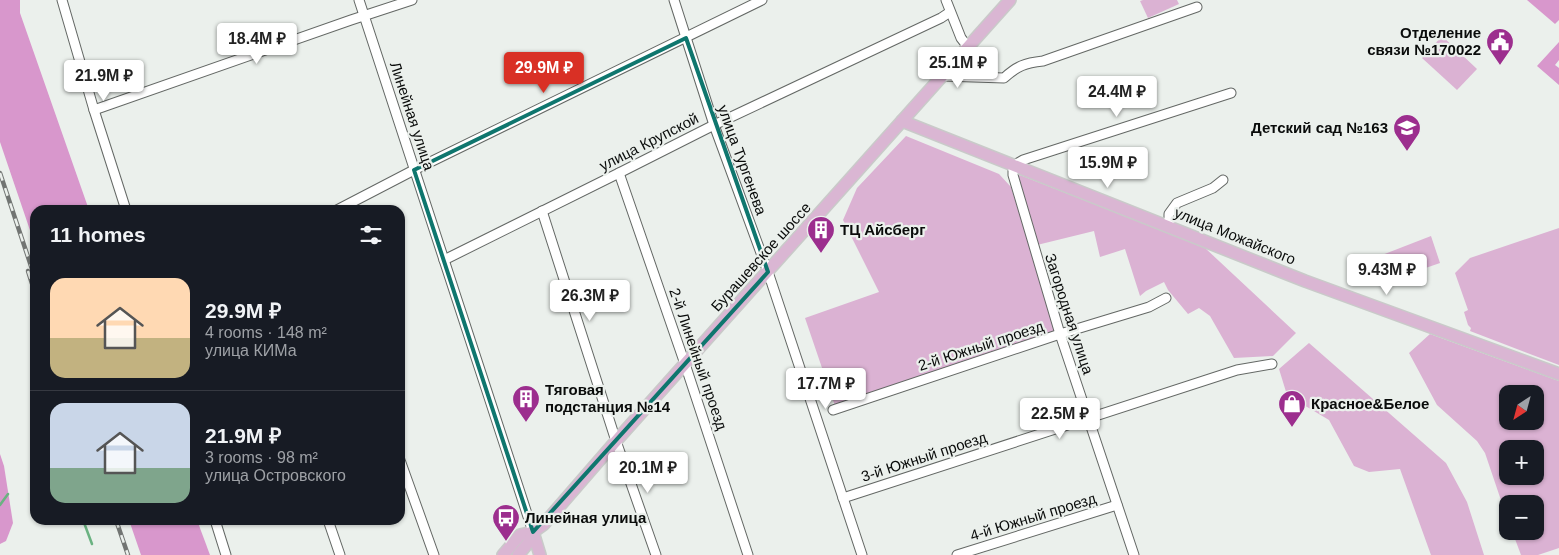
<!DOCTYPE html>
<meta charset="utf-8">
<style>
body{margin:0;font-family:Helvetica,sans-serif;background:#242831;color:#f1f3f6;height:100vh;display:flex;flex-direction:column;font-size:19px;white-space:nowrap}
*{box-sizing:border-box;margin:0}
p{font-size:16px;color:#9ea1a6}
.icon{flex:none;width:28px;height:28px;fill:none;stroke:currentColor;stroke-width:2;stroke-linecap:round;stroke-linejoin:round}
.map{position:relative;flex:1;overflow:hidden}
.sheet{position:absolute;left:30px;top:205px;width:375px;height:320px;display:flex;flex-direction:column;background:#171b24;border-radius:15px;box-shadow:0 1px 4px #0004}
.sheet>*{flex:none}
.needle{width:32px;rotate:216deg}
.controls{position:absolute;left:1499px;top:385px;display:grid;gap:10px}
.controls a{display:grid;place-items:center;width:45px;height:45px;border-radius:10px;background:#171b24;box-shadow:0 1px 4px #0004;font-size:25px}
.price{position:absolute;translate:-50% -42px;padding:0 11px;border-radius:5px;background:#fff;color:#222;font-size:16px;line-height:32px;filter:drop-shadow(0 1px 2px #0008)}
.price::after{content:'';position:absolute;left:50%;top:30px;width:15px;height:11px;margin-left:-8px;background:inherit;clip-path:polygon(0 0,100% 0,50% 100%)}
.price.selected{background:#d93025;color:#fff}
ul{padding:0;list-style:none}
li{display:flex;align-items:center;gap:15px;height:125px;padding:0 20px}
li+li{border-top:1px solid #363941}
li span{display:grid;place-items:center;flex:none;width:140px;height:100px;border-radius:15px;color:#555}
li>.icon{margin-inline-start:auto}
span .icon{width:60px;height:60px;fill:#fffc;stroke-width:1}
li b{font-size:21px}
h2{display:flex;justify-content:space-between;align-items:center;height:60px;padding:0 20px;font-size:21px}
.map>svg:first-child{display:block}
.green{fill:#dbb2d3;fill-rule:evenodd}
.forest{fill:#d897cc}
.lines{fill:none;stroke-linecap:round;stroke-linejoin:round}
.stream{stroke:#6ab281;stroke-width:2.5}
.minor-casing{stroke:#646865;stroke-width:11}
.major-casing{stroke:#c9cac9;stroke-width:14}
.minor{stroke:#fff;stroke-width:9}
.major{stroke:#dab6d3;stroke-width:11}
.rail-casing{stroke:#727573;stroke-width:4.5}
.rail{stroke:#ebf0ec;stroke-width:2.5;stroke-dasharray:8;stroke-linecap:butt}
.marked{fill:none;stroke:#0f766e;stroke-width:4;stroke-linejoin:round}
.labels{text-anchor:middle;stroke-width:4.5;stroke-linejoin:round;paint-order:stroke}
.poi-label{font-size:15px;font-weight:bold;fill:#0a0c0b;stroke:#ebf0ec;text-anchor:start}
.street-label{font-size:15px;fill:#0a0c0b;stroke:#ebf0ec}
</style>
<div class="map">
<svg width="1559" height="555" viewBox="0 0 1559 555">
<rect width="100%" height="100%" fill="#ebf0ec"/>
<g class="green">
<polygon points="1143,0 1177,0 1179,4 1148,18 1140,1"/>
<polygon points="1442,36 1477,69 1457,90 1422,58"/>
<polygon points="906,136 999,174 1011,187 1056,332 835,406 805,318 879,292 843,220 857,188"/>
<polygon points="1020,175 1204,247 1296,333 1273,356 1234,358 1210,316 1199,308 1188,314 1168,290 1164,282 1146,291 1140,296 1125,249 1100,257 1094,231 1037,245 1018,176"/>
<polygon points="1559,228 1559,365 1470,331 1471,328 1468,325 1464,312 1468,310 1455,273 1470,258"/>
<polygon points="1431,236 1440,263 1391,280 1382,255"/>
<path d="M1430,334l129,47v167l-21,7h-17l-9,-24h23v-27h-27l-1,14 -22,-65 -8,-12 -40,-36 -28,-52zM1508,394h27v27h-27zM1508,449h27v27h-27z"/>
<polygon points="1309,343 1446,463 1467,502 1484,555 1431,555 1400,469 1369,472 1354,466 1329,420 1287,395 1279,369"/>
</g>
<g class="forest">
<polygon points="0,0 20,0 20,13 89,210 35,210 35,245 0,142"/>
<polygon points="1527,0 1559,0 1559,20 1555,24"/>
<polygon points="1559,42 1559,60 1555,65 1559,68 1559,85 1537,66"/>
<polygon points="0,454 4,466 13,523 6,541 0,544"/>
<polygon points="129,520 197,520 210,555 141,555"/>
</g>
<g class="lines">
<g class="stream">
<polyline points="32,481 35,480"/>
<polyline points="0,505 8,494"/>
<polyline points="83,520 92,544"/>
</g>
<defs>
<g id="minor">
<polyline points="62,0 94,110 126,210"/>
<polyline points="359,0 533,532"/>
<polyline points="674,0 714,125 768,272 862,555"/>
<polyline points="946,0 961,38 968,47"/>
<path d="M943,76l61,2c13,-12 21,-15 39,-17l154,-54"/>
<polyline points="94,110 351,20 412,0"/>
<polyline points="619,173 685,364 748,555"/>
<polyline points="337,210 414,170 762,0"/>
<polyline points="542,211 616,441 656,555"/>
<polyline points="1169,226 1169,214 1177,203 1213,188 1223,180"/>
<polyline points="444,260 619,173 714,125 941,18 950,12"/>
<polyline points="833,410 1060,334 1149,307 1166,298"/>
<polyline points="400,460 434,555"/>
<polyline points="843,498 1237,370 1272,364"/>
<polyline points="215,520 226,555"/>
<polyline points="328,520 340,555"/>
<polyline points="957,555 1117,505"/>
<polyline points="1134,555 1060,334 1013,175 1013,166 1023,160 1231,93"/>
</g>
<g id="major">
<polyline points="902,121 1305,281 1559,374"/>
<polyline points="533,532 540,555"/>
<polyline points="503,555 520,535 533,532 544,524 616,441 1010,0"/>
<polyline points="518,555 529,542 533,532"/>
</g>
</defs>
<use href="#minor" class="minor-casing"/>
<use href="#major" class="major-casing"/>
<use href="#minor" class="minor"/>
<use href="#major" class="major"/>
<defs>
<g id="rail">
<polyline points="0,173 35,278"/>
<polyline points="28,271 35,293"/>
<polyline points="116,520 128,555"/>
</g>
</defs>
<use href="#rail" class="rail-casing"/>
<use href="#rail" class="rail"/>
</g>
<path class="marked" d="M686,38l82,234 -235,260 -119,-362z"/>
<defs>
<symbol id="civic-pin" viewBox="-11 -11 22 30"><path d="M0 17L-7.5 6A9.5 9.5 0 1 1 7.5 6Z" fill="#9c2e8e" stroke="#ebf0ec"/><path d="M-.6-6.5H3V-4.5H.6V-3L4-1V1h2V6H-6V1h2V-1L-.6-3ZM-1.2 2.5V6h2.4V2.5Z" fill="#fff"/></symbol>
<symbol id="school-pin" viewBox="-11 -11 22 30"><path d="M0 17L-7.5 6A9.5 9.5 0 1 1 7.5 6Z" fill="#9c2e8e" stroke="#ebf0ec"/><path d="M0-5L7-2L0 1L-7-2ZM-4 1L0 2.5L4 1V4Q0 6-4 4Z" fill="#fff"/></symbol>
<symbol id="building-pin" viewBox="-11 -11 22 30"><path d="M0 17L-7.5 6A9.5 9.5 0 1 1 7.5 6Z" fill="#9c2e8e" stroke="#ebf0ec"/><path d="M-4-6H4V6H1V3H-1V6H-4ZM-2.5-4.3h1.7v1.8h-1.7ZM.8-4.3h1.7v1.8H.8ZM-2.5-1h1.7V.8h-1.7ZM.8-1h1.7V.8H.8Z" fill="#fff"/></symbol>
<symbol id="shop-pin" viewBox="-11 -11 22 30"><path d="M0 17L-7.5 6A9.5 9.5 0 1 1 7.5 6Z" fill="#9c2e8e" stroke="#ebf0ec"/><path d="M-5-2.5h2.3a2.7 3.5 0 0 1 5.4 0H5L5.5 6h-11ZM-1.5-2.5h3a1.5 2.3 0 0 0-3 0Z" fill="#fff"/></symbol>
<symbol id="bus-pin" viewBox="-11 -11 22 30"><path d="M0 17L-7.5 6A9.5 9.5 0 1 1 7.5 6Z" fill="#9c2e8e" stroke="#ebf0ec"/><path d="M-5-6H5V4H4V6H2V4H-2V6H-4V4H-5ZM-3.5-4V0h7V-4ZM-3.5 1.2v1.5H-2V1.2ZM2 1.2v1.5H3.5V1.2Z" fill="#fff"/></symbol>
</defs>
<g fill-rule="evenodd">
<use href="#civic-pin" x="1484" y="26" width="32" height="43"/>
<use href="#school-pin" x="1391" y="112" width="32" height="43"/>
<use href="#building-pin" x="805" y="214" width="32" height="43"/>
<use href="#building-pin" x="510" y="383" width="32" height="43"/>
<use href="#shop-pin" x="1276" y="388" width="32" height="43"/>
<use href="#bus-pin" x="490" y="502" width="32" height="43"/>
</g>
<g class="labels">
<g class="poi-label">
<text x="1481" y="38" text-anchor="end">Отделение<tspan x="1481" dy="17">связи №170022</tspan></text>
<text x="1388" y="133" text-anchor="end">Детский сад №163</text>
<text x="840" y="235">ТЦ Айсберг</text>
<text x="545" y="395">Тяговая<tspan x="545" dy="17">подстанция №14</tspan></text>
<text x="1311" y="409">Красное&amp;Белое</text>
<text x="525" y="523">Линейная улица</text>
</g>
<g class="street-label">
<text transform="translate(412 116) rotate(72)" y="5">Линейная улица</text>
<text transform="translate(649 142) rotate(-27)" y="5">улица Крупской</text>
<text transform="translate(742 160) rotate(70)" y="5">улица Тургенева</text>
<text transform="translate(1235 236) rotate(22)" y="5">улица Можайского</text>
<text transform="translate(761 257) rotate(-48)" y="5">Бурашевское шоссе</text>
<text transform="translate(1069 314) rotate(72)" y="5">Загородная улица</text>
<text transform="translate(981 346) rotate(-18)" y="5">2-й Южный проезд</text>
<text transform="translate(698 359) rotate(71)" y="5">2-й Линейный проезд</text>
<text transform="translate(924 457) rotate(-18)" y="5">3-й Южный проезд</text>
<text transform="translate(1033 517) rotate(-17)" y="5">4-й Южный проезд</text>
</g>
</g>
</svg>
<div class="controls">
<a><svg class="needle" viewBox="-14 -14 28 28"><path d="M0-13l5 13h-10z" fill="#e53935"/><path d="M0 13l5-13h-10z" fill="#9ea1a6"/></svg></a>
<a>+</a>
<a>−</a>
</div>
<b class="price" style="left:257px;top:65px">18.4M ₽</b>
<b class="price" style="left:958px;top:89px">25.1M ₽</b>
<b class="price selected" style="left:544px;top:94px">29.9M ₽</b>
<b class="price" style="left:104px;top:102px">21.9M ₽</b>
<b class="price" style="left:1117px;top:118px">24.4M ₽</b>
<b class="price" style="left:1108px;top:189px">15.9M ₽</b>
<b class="price" style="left:1387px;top:296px">9.43M ₽</b>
<b class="price" style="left:590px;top:322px">26.3M ₽</b>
<b class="price" style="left:826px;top:410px">17.7M ₽</b>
<b class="price" style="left:1060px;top:440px">22.5M ₽</b>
<b class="price" style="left:648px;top:494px">20.1M ₽</b>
<section class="sheet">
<h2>11 homes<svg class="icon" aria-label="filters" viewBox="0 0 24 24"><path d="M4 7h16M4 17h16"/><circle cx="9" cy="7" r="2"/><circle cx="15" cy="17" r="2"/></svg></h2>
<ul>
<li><span style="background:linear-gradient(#ffd9b3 60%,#c2b280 0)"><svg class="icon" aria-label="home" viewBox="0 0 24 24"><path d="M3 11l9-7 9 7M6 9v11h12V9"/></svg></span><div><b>29.9M ₽</b><p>4 rooms · 148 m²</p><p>улица КИМа</p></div></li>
<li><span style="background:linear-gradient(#c9d6e8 65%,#7fa58c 0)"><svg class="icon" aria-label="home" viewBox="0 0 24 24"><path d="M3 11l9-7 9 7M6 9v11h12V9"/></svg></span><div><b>21.9M ₽</b><p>3 rooms · 98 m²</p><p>улица Островского</p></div></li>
</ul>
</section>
</div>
